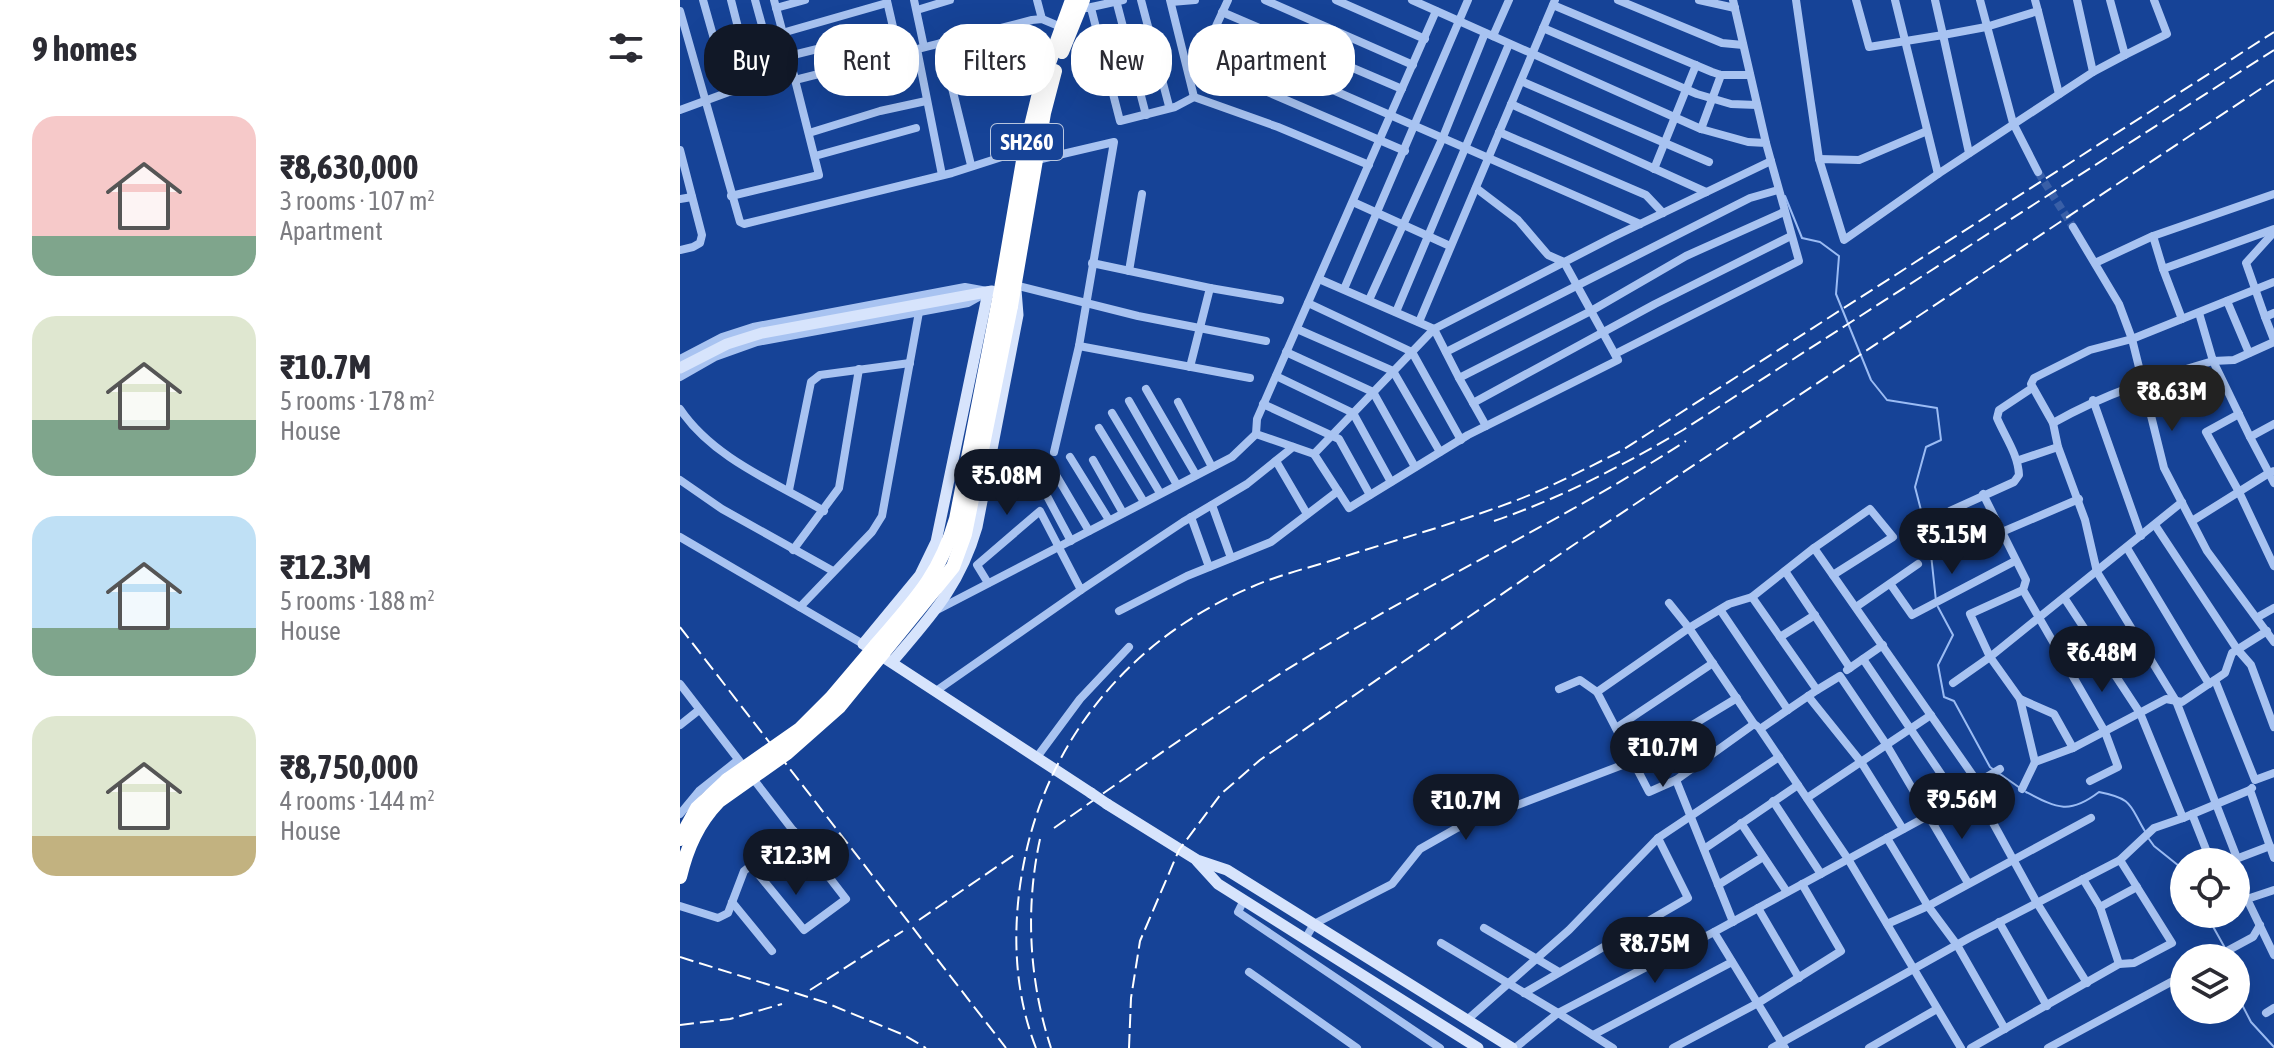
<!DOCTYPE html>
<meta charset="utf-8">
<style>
body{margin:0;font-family:"Asap Condensed",sans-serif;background:#f2f2f3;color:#2b2b33;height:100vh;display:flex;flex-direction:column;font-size:30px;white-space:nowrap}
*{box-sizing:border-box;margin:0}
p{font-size:26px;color:#7c7c81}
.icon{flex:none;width:44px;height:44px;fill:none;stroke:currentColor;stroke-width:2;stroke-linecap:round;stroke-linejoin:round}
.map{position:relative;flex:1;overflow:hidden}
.drawer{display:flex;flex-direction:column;background:#fff;width:680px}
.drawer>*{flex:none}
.guide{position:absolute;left:24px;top:24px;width:760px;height:72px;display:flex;gap:16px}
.controls{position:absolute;left:1490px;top:848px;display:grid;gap:16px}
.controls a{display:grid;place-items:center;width:80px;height:80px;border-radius:50%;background:#fff;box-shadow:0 8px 32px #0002;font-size:40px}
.price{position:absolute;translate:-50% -68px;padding:0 18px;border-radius:28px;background:#111827;color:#fff;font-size:26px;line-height:52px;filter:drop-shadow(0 2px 4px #0008)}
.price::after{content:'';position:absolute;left:50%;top:48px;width:24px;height:18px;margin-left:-12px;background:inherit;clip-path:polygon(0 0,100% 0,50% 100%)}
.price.selected{background:#222;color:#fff}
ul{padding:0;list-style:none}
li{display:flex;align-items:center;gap:24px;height:200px;padding:0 32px}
li span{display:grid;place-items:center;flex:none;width:224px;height:160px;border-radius:24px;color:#555}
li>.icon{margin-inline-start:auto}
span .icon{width:96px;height:96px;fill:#fffc;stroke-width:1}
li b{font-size:34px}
h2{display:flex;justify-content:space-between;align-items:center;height:96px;padding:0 32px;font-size:34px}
.tag{padding:0 28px;border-radius:32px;background:#fff;box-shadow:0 8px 32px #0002;font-size:28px;line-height:72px}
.tag.selected{background:#111827;color:#fff}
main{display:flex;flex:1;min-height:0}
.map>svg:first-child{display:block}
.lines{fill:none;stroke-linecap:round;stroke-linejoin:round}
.stream{stroke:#9bbcf4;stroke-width:2}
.street-tunnel{stroke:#395fa7;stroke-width:8;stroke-dasharray:8 4;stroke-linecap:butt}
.street{stroke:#a8c3f1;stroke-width:8}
.secondary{stroke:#d7e4fc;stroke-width:11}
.highway{stroke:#fff;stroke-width:14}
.rail{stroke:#fff;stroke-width:2;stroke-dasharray:14 6;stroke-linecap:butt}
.secondary-bridge{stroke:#d7e4fc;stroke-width:11}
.highway-bridge{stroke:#fff;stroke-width:14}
.labels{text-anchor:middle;stroke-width:6;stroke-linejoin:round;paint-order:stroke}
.shield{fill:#164397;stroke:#b9c7e0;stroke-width:2}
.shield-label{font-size:22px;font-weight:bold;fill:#fff}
</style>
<main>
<section class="drawer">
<h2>9 homes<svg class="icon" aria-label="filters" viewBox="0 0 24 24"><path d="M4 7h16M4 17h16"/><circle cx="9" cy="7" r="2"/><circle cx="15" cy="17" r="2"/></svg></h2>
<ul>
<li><span style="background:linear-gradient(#f6c9c9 75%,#7fa58c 0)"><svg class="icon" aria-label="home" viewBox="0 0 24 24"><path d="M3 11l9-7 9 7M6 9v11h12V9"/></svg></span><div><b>₹8,630,000</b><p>3 rooms · 107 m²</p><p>Apartment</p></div></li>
<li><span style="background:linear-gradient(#dfe7d0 65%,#7fa58c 0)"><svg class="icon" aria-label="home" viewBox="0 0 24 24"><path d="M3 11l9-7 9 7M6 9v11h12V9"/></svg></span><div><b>₹10.7M</b><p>5 rooms · 178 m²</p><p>House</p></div></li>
<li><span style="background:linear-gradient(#bfe0f5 70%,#7fa58c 0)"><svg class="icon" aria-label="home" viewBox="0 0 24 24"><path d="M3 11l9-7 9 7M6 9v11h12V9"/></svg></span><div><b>₹12.3M</b><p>5 rooms · 188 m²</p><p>House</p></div></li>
<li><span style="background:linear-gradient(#dfe7d0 75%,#c2b280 0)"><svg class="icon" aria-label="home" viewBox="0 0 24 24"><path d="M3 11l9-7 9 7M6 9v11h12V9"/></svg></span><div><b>₹8,750,000</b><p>4 rooms · 144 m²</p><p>House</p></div></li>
</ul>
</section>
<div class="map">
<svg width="1594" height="1048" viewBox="0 0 1594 1048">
<rect width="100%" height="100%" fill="#164397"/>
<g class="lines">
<g class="stream">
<polyline points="1105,196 1122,238 1140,242 1159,256 1156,294 1191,380 1207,400 1257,408 1261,440 1246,447 1235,487 1250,545 1256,601"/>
<polyline points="1258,607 1273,635 1258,665 1264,697 1274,701 1310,767 1314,770"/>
<polyline points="1320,774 1340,788"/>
<path d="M1346,792c31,16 43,23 73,0 36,7 30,14 47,41"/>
<polyline points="1469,839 1474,846 1504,870"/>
<polyline points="1526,914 1545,948"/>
<polyline points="1556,963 1558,966 1556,993 1571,1022 1594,1047"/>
</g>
<polyline class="street-tunnel" points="1358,172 1393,227"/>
<g class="street">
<polyline points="23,0 49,92"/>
<polyline points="51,0 73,86"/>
<polyline points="75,0 97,80"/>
<polyline points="94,0 109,56 214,30"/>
<polyline points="234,0 244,47"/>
<polyline points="357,0 362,19"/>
<polyline points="436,0 466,115"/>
<polyline points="461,0 489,106"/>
<polyline points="490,0 514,97"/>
<polyline points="548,0 531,37 960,224"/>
<polyline points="585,0 733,65"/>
<polyline points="656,0 745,39"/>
<polyline points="732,0 1021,129 1068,142 1086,143 1091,161 933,237 754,329 634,454 669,508 788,435 938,360 884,262 868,255 838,220 796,188"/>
<polyline points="938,0 1042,43 1063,45"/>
<polyline points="1019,0 1055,8"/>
<polyline points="1053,0 1086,143"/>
<polyline points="1116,0 1139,159"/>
<polyline points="1176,0 1189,47 1263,35 1289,153"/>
<polyline points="1215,0 1258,174 1413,72 1397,0"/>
<polyline points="1255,0 1263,35 1306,27 1358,11 1355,0"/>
<polyline points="1300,0 1333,123 1358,172"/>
<polyline points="1430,0 1445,55 1487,34 1474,0"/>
<polyline points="207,1 219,53"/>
<polyline points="491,2 515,0"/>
<polyline points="873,5 1032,72 1041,75 1070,75"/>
<polyline points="96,8 125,0"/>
<polyline points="407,8 443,0"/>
<polyline points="411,8 440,121 495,107 514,97"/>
<polyline points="237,10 270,0"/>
<polyline points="0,11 60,222 64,224 272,173 328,155 344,155"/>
<polyline points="1358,11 1379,94"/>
<polyline points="542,12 722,89"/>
<polyline points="863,28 1017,94 1051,104 1077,105"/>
<polyline points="102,33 207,3"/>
<polyline points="813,36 829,0"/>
<polyline points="531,37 530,59 536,70 725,151"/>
<polyline points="261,43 291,165"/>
<polyline points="237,49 262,175"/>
<polyline points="1413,72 1445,55"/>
<polyline points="115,80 352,20 362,19 381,27"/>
<polyline points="841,81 1029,162"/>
<polyline points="514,97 598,127 689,165"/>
<polyline points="831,104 1026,192"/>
<polyline points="0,110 49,92 114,76"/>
<polyline points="1021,129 1041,75"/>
<polyline points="1247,131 1179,160 1139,159 1164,240 1258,174"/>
<polyline points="819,132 966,195 983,213"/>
<polyline points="129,133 200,111 246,101"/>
<polyline points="0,150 22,235 20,243 13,247 0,250"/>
<polyline points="135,156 236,128"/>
<polyline points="357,160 434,142 399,346 374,452"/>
<polyline points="974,169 1016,65"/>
<polyline points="51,196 139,175 109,56"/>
<polyline points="0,199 12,197"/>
<polyline points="673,202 770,246"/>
<polyline points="1393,227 1439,304 1452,339 1484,468 1527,551 1594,642"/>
<polyline points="1473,236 1483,269 1594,229"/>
<polyline points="412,263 530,288 510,367"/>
<polyline points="1415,263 1473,236 1594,194"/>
<polyline points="1483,269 1502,319"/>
<polyline points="449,271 462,194"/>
<polyline points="639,279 754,329 779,378"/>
<polyline points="335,285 458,316 586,341"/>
<polyline points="530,288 600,300"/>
<polyline points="664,289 788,0"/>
<polyline points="689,300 763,137 805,33"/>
<polyline points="1547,301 1569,353"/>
<polyline points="628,303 732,352 781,440"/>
<polyline points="716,312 829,44"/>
<polyline points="1519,313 1533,361 1554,360 1594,342"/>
<polyline points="1594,313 1585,317 1594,340"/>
<polyline points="1585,317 1566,263 1594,232"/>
<polyline points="739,322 875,0"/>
<polyline points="617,329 713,371 760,452"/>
<polyline points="399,346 570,378"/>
<polyline points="606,352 693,392 735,467"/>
<polyline points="766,352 1070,198 1098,190"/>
<polyline points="935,354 1119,261 1091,161"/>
<polyline points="0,359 42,337 73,327 285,287 307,291"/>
<polyline points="596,376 673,413 711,482"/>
<polyline points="0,377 35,357 77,342 288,303 304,294"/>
<polyline points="466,389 516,475"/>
<polyline points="1413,400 1461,536"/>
<polyline points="449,401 497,485"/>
<polyline points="498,402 532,467"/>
<polyline points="793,403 975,304 1111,236"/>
<polyline points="583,404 659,439 690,495"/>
<path d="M0,409c33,49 94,73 144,102"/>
<polyline points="432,413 480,493"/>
<polyline points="1559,414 1526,432 1559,492 1594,566"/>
<path d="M1373,423c53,-30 102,-45 160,-62l37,76"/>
<polyline points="806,426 779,378 911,311 1006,256 1104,212"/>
<polyline points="419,428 464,502"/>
<polyline points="634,454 576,434 577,419 756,11"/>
<polyline points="390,457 429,520"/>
<polyline points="413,460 443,513"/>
<polyline points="1339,460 1378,447"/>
<polyline points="596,461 627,514"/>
<polyline points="373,470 409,531"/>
<polyline points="1594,471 1589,473 1594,483"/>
<polyline points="0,480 42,509 153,571"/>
<polyline points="359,481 391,541"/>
<polyline points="109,490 131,382 140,375 230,363"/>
<polyline points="1303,494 1346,580 1343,590 1425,732 1438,767 1410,781"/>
<polyline points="1502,502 1310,657 1340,699 1374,714 1393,748 1486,699 1502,702 1545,673 1552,653 1587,631"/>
<polyline points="532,505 551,558"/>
<path d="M1270,511l64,-29 5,-7c-1,-21 -14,-38 -22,-57l2,-8 33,-22"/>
<polyline points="511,517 529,567"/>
<polyline points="1512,521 1589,473 1570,437 1594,424"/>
<polyline points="1475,525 1557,649 1571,665 1594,727"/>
<polyline points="0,537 183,644"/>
<polyline points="1134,548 1190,509 1213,537 1153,575"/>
<polyline points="1447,548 1529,684"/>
<polyline points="113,550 159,488 179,369"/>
<polyline points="1268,555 1399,499"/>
<polyline points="1105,571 1170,668"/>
<polyline points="308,583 297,565 360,511 401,590 503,522 567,484 613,447"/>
<polyline points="1211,585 1232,615 1335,561"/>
<polyline points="1385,599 1460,713 1503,818 1570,790"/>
<polyline points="989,603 1009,628 1049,604 1072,597"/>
<polyline points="120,607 192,532 202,516 239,312"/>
<polyline points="1176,607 1238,564"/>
<polyline points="257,610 552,457 576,434"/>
<polyline points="439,611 507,576 591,542 658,491"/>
<polyline points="1041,611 1108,710"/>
<polyline points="1578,617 1594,608"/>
<polyline points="1100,637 1135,615"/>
<polyline points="1183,659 1278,799"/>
<polyline points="1167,670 1203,645"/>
<polyline points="1535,680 1575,780 1594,773"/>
<polyline points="1273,683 1310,657 1290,614 1343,590"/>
<polyline points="0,684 166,899 124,930 70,864"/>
<polyline points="879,689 900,680 917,692"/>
<polyline points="1137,690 1160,676 1206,744 1288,883"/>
<polyline points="256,691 401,590"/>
<polyline points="1128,696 1181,762 1223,829"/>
<polyline points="1340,699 1355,762"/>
<polyline points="0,725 19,710"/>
<polyline points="936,728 1033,663"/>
<polyline points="357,757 400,699 449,647"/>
<polyline points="1296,779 1305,778 1320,769"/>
<polyline points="996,780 969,792 917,692 1009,628 1074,724"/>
<polyline points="1572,788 1570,790 1594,858"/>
<polyline points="1342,789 1355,762 1393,748"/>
<polyline points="1295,790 1357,903 1407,983"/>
<polyline points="1127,798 1251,715"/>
<polyline points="1093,801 1141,874"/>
<polyline points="0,814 19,791 58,760"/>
<polyline points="1512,814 1531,862"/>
<polyline points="1061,823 1107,892"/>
<polyline points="1207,838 1248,906 1277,945 1325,1029"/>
<polyline points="1024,849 1118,785"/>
<polyline points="1557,858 1496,701 1417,572 1405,520 1378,447 1373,423 1351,384 1354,378 1410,350 1452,339 1594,282"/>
<polyline points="1440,860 1474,828 1503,818"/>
<polyline points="1548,862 1590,846"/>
<polyline points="1403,879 1420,907 1457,887"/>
<polyline points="1038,885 1083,857"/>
<polyline points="1594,890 1567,899 1594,955"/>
<polyline points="564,900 558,912 760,1048"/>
<polyline points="52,902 92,951"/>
<polyline points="0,906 38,918 48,913 64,871 114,831"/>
<polyline points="1420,907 1439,964"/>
<polyline points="1078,908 1119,978"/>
<polyline points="1053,922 996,780 1074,724 1077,726"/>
<polyline points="1319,922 1367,1006"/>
<polyline points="1207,924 1248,906 1411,818"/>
<polyline points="804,928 879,972"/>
<path d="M1034,932c89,-48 178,-96 267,-145l-167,-239 -62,49 65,93 -57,39 88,130 113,189"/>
<polyline points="625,939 634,924 712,884 740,849 777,828 953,761 1057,698"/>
<polyline points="761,943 878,1013 835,1048"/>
<polyline points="1534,958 1573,937 1580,925"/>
<polyline points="569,972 677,1048"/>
<polyline points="844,993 1008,898 978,838"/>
<polyline points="1586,1013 1594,1008"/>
<polyline points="787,1020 889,930 978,838 1099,757"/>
<polyline points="913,1035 1052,962"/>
<polyline points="933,1048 878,1013 1034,932 1105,1048"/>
<polyline points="993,1048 1078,1003 1161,951 1122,884"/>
<polyline points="1092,1048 1289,938 1440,860 1492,943 1454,963 1439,964 1291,1048"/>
<polyline points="1189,1048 1257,1009"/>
<polyline points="1368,1048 1504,975"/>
</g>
<g class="secondary">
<polyline points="308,292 256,542 240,575 183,644 411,793"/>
<polyline points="0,368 47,344 82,333 312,291"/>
<path d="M212,662c39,-46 68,-76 85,-135l41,-212 -2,-25"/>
<polyline points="427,804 517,860 547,870 832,1048"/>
<polyline points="517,861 538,884 798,1048"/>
</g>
<g class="highway">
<polyline points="382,52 403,0"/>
<polyline points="331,306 364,113 375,71"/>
<path d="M196,645c38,-44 63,-68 80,-126l45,-230 23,-134 17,-70 31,-85"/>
<polyline points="0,839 17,808 47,780"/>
</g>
<g class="rail">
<path d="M814,521c67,-23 128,-55 189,-91l591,-380"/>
<polyline points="0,627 326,1048"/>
<path d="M374,828c91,-64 182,-129 278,-186 117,-69 240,-127 354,-201"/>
<path d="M360,839c-15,69 -11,142 11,209"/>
<polyline points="239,920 337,853"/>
<polyline points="0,957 144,1002 224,1035 246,1048"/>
<polyline points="130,990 223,931"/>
<polyline points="0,1025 50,1019 102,1004"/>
<path d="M356,1048c-26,-66 -24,-141 -7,-208 30,-115 110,-204 218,-251 26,-12 53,-19 80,-27 62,-20 124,-37 185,-60 37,-14 73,-33 109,-51l653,-419"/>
<polyline points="449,1048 451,998 460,941 499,850 541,794 580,760 892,546 1594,80"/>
</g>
<polyline class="secondary-bridge" points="411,793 427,804"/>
<g class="highway-bridge">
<polyline points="47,780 120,729 151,698 196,645"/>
<path d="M0,877c7,-30 18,-54 39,-76l68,-48 52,-46 114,-140 12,-33 46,-228"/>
</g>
</g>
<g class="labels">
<rect class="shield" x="311" y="124" width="72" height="36" rx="6"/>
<g class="shield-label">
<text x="347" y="150">SH260</text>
</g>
</g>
</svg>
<div class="controls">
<a><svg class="icon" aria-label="locate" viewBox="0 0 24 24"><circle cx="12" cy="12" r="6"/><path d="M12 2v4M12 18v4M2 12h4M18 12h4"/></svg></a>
<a><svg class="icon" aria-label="layers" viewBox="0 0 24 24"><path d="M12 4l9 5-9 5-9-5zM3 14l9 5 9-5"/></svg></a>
</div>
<b class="price selected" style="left:1492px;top:433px">₹8.63M</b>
<b class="price" style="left:327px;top:517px">₹5.08M</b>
<b class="price" style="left:1272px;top:576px">₹5.15M</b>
<b class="price" style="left:1422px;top:694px">₹6.48M</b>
<b class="price" style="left:983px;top:789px">₹10.7M</b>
<b class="price" style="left:1282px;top:841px">₹9.56M</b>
<b class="price" style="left:786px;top:842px">₹10.7M</b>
<b class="price" style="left:116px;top:897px">₹12.3M</b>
<b class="price" style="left:975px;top:985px">₹8.75M</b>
<div class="guide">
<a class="tag selected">Buy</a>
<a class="tag">Rent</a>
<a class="tag">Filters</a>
<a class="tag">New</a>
<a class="tag">Apartment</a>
</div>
</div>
</main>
